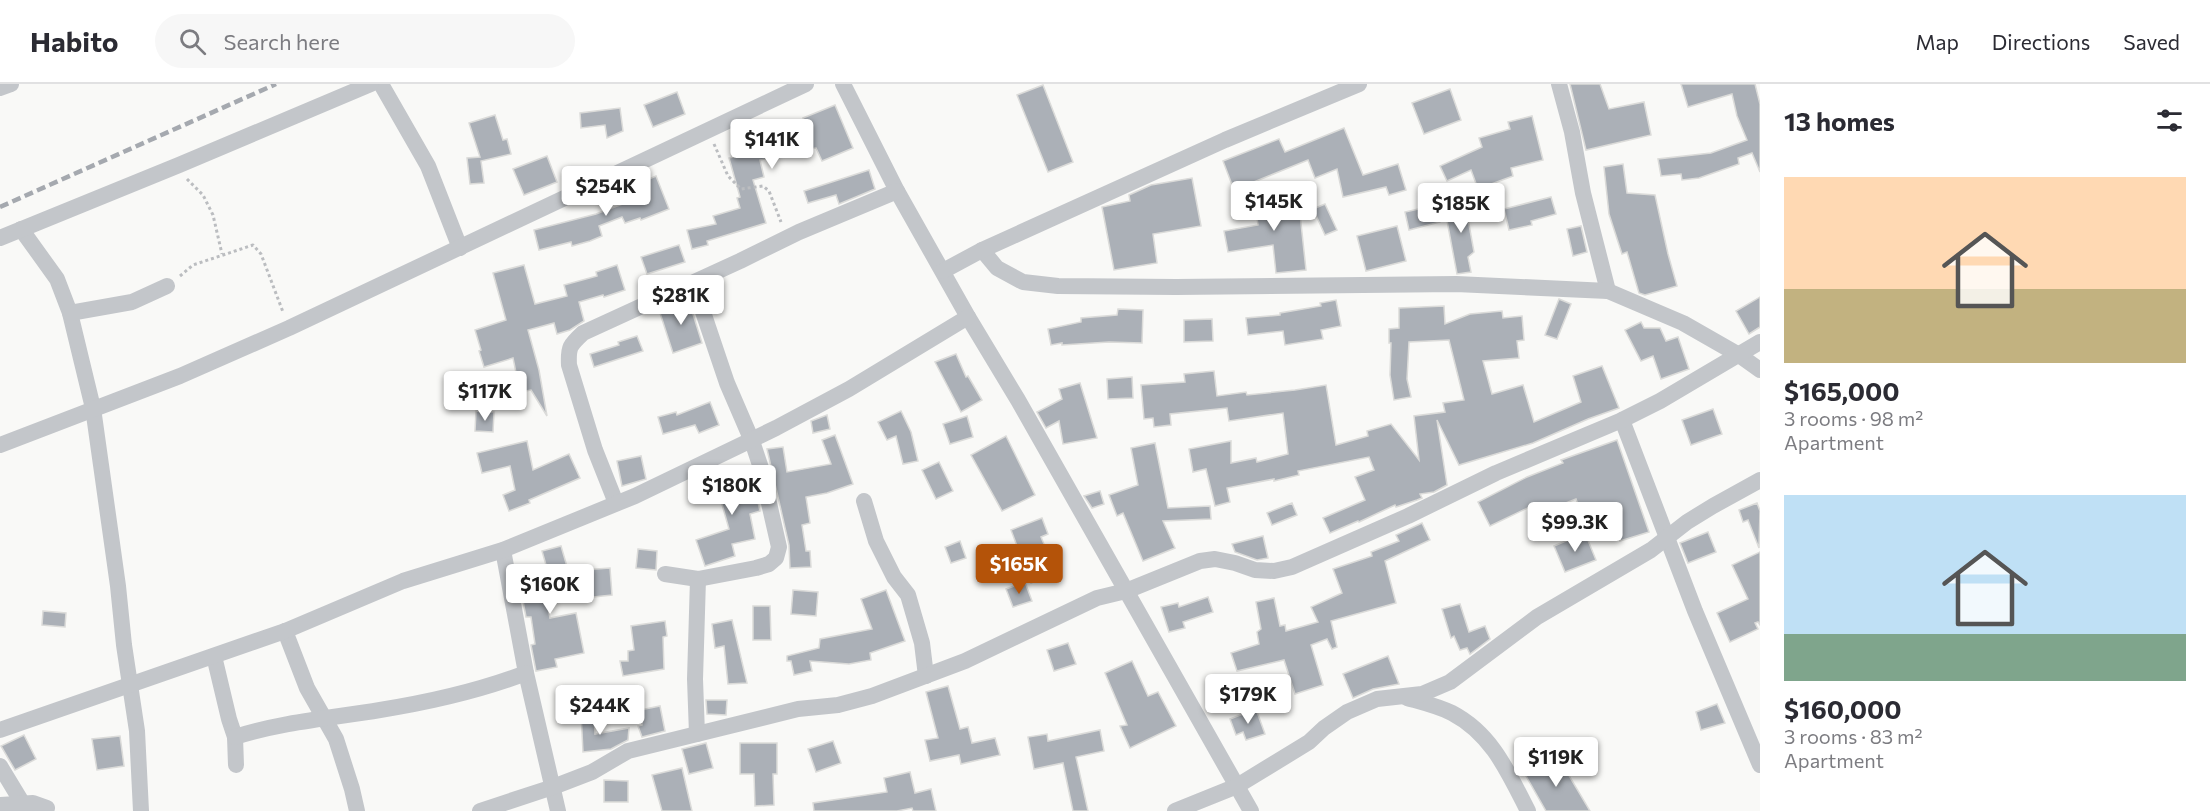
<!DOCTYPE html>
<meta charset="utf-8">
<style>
body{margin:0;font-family:Commissioner,sans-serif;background:#f7f7f7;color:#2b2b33;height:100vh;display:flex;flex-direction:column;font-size:22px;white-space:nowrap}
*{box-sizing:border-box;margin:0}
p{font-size:20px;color:#7c7c81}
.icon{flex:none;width:33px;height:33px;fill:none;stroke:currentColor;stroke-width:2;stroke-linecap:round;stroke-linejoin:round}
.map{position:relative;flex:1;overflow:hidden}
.side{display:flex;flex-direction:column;background:#fff;width:450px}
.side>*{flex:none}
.price{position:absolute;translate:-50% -51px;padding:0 14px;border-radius:6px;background:#fff;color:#222;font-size:20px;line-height:39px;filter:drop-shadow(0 2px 3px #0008)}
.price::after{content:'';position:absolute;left:50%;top:36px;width:18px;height:14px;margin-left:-9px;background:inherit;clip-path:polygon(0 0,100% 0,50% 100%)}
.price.active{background:#b45309;color:#fff}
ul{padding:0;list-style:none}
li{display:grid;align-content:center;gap:12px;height:318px;padding:0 24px}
li span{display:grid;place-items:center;height:186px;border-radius:0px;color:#555}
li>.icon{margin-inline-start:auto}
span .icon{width:108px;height:108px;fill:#fffc;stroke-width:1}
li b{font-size:26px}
h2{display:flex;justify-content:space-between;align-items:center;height:72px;padding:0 24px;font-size:26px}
header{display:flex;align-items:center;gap:36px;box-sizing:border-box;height:84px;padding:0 30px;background:#fff;border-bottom:2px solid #e1e1e2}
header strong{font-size:28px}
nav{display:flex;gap:33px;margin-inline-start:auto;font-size:21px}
.search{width:420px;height:54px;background:#f7f7f7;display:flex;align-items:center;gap:15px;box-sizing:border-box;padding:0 21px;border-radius:33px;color:#7c7c81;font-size:22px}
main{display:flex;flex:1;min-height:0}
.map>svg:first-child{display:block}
.building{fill:#abb0b7;stroke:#dbdbd9;stroke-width:1.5}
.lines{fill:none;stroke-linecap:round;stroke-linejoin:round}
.path{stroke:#bbbdc0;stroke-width:3;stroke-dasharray:3 3;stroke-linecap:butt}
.minor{stroke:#c3c6ca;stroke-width:16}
.rail{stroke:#a5a9af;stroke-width:4.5;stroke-dasharray:9 4.5;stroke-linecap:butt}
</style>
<header>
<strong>Habito</strong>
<div class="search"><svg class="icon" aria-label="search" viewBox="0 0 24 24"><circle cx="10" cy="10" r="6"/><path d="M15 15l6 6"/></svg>Search here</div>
<nav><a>Map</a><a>Directions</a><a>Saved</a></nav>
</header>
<main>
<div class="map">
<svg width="1760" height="727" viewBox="0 0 1760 727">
<rect width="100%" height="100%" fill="#f9f9f7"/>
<g class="building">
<polygon points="1570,0 1600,0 1609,25 1644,18 1651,51 1586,66"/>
<polygon points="1681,0 1755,0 1760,20 1760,88 1752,69 1738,74 1739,80 1699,94 1682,96 1681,90 1661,92 1658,75 1711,69 1747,56 1737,32 1732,10 1688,23"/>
<polygon points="1043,1 1073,78 1048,88 1017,11"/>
<polygon points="1450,5 1461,36 1424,50 1412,19"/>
<polygon points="677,8 685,30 653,43 644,21"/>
<polygon points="835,21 853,64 822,77 816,64 769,71 770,74 760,76 764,93 753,96 766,139 707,157 708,161 692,165 687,146 716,140 713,132 740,124 737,114 740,113 729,74 737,72 735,63 753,59 751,52 808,44 803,34"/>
<polygon points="620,24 623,47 607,54 605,41 581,44 580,29"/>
<polygon points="495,31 503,56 507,55 511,70 481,77 484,99 470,100 467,74 480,73 469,39"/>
<polygon points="1532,32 1543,76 1511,84 1513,92 1478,105 1471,86 1447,97 1440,82 1482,63 1479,54 1510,45 1508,38"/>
<polygon points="1344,44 1363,91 1398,80 1406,106 1389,111 1386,103 1343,113 1337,85 1315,94 1308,76 1234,106 1223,77 1279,55 1285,68"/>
<polygon points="547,72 557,98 524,111 513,85"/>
<polygon points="1623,80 1627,109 1655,111 1668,170 1677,202 1645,211 1639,209 1627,168 1622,170 1609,130 1604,83"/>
<polygon points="869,86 875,105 839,120 836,111 808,119 804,107"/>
<polygon points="656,92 669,125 641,136 640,134 625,139 622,133 599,142 602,152 590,157 572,162 571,158 539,166 534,146 596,130 633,116 628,104"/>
<polygon points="1192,94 1201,142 1153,150 1157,179 1114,186 1102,123 1130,117 1129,111 1151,101"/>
<polygon points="1296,108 1299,131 1300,130 1306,186 1276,189 1273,161 1228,168 1224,147 1258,141 1254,114"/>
<polygon points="1551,113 1556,130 1531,137 1532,141 1509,146 1504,125"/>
<polygon points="1472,116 1477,132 1468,135 1474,168 1468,173 1471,188 1457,190 1445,126"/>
<polygon points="1325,120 1337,146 1325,151 1313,125"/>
<polygon points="1436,121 1440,138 1409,146 1405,128"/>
<polygon points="1397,142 1406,177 1366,187 1357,152"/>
<polygon points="1581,142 1587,168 1573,172 1567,145"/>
<polygon points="679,161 685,178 647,190 641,173"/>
<polygon points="524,181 535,220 567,212 564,201 597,192 596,188 617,181 625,206 604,213 603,211 579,218 584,237 570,246 557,250 554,239 528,246 539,286 547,332 531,306 520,308 513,274 484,283 479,267 481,266 475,246 506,236 493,189"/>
<polygon points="1760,213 1760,243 1749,250 1736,227"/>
<polygon points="688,214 702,259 673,269 659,226"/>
<polygon points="1559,215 1571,220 1557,255 1545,251"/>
<polygon points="1336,216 1341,242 1321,246 1323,255 1285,261 1283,247 1248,251 1246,234 1280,231 1280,229 1321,222 1320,219"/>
<polygon points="1444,222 1445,240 1470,230 1502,227 1503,234 1522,232 1524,256 1517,257 1519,274 1483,277 1492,310 1523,301 1534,338 1581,318 1573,292 1602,282 1619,324 1588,335 1533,359 1459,381 1437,336 1447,401 1434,408 1420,410 1422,414 1417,416 1396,423 1395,421 1359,438 1358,437 1330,449 1323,434 1365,416 1355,393 1374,386 1369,373 1298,387 1299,391 1274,397 1274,395 1227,404 1230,418 1215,422 1206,385 1193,388 1189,365 1231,357 1231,379 1256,374 1257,378 1288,370 1283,329 1229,337 1227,324 1170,330 1171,341 1154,343 1153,334 1144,335 1141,301 1185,298 1184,290 1214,287 1217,312 1246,308 1247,311 1295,306 1326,301 1336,361 1368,352 1367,347 1391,340 1419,376 1414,332 1445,328 1443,319 1464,316 1449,256 1409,258 1407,295 1411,313 1394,316 1390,291 1391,259 1389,259 1389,245 1399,244 1399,224"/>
<polygon points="1118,225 1143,226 1142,259 1109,258 1062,261 1062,259 1051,261 1048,245 1081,238 1081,234 1117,231"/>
<polygon points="1212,235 1213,257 1184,258 1184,236"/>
<polygon points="1641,238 1644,244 1660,244 1666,257 1678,253 1689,285 1661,295 1653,272 1641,277 1625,246"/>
<polygon points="637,252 643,267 594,283 590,270 619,261 618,258"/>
<polygon points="956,270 966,293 968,292 982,316 961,328 935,278"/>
<polygon points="1132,293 1133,314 1108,315 1107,295"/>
<polygon points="1080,299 1097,354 1063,360 1059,337 1046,344 1037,328 1062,315 1059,305"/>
<polygon points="710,318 719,341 699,349 695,341 663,350 658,333 676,328 677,331"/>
<polygon points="1713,325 1722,350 1691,361 1682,336"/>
<polygon points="476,327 494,328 493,348 475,347"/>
<polygon points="901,327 911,348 918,377 903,380 896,352 887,356 878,338"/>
<polygon points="827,331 830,345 813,349 811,337"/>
<polygon points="967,332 973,353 950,360 943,340"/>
<polygon points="835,351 853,400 827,409 806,413 810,439 802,441 806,467 810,467 811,483 790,484 789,461 767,365 783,363 787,388 831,380 822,356"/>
<polygon points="1006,352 1035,411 1002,427 971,371"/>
<polygon points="1617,356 1649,448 1620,457 1612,434 1586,444 1576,415 1540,429 1536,420 1490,442 1478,418 1527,393 1563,379 1561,376"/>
<polygon points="527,357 533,386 569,370 580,394 529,416 530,419 509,427 503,411 515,406 510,382 482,389 477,369"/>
<polygon points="1155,359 1168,424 1210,422 1211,435 1163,437 1175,464 1143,477 1123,429 1117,432 1109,411 1138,401 1131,364"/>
<polygon points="641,372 646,395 622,402 617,377"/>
<polygon points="939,378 953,407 936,415 922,386"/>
<polygon points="750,383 760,427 750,430 755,455 732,460 735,472 705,482 696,456 729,445 714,392"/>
<polygon points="1100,407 1104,420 1092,424 1084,412"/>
<polygon points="1292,419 1297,431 1272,441 1267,429"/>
<polygon points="1757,419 1760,427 1759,464 1748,436 1743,438 1739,426"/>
<polygon points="1042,434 1048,450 1041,453 1056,489 1031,499 1011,446"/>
<polygon points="1422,439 1430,456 1385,477 1396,519 1331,537 1337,563 1332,565 1327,555 1311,561 1323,601 1295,610 1284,576 1237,587 1231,569 1259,560 1257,548 1261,545 1256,518 1274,514 1280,542 1285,541 1286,547 1318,538 1311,523 1342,509 1333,485 1372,472 1371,468 1399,457 1396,451"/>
<polygon points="1708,448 1716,468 1688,479 1680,459"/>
<polygon points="1585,449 1596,476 1565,488 1554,462"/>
<polygon points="1263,452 1268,474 1257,476 1235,468 1232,460"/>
<polygon points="960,457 966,474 951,479 945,463"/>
<polygon points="561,462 571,496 547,503 548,506 545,506 550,534 576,529 584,569 555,575 557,583 536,587 531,561 535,560 531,533 526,533 523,517 525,517 519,496 548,488 542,467"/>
<polygon points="638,465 657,467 656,486 636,484"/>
<polygon points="1760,468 1760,541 1758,538 1755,539 1758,545 1730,558 1717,529 1748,515 1732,481"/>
<polygon points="610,484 612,511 584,514 582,486"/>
<polygon points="1025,498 1032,517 1013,523 1006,505"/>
<polygon points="793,506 818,508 816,532 791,530"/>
<polygon points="886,506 905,557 870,569 871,576 849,580 810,577 812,587 794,591 791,577 787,577 787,572 819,564 820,555 872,545 861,515"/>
<polygon points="1208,513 1213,528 1183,538 1185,544 1169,548 1161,523 1178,519 1179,523"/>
<polygon points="1460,520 1469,548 1485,542 1490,555 1470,570 1467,564 1460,566 1454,552 1451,554 1442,525"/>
<polygon points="753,522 770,522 771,556 753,556"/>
<polygon points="43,527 66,529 65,543 42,541"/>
<polygon points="732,536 747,599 728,600 724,562 715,564 712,540"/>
<polygon points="665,537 667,552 663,553 664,585 623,592 620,577 628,577 628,567 634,566 631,542"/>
<polygon points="1068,559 1076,580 1054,587 1047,566"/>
<polygon points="1388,572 1399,600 1373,605 1353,614 1343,590"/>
<polygon points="1132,577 1148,612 1158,608 1176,642 1130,664 1120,642 1127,641 1105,589"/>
<polygon points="948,602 960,645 968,643 972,659 995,654 1000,671 961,680 959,671 930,677 925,656 938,654 926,608"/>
<polygon points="706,616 727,616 726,631 707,630"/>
<polygon points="1717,620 1725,639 1701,646 1696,628"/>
<polygon points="660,622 665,647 642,653 638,642 642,641 640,626"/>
<polygon points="1256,625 1265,650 1246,656 1243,648 1236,651 1230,635"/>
<polygon points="594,628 595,650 629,644 628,656 611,665 583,668 581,629"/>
<polygon points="1100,646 1104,667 1076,673 1088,727 1073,727 1063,679 1034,685 1028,653 1047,650 1048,657"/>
<polygon points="24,651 36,675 15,686 1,662"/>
<polygon points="120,652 124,682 97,686 92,655"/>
<polygon points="833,657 841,679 816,688 808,665"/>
<polygon points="706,659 713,684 689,690 682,665"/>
<polygon points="740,659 777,659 777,690 773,690 774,721 755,722 754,690 740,690"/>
<polygon points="1558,673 1590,727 1546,727 1526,692"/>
<polygon points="682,684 692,727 662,727 652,691"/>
<polygon points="910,688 915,709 931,705 936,727 913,727 912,724 897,727 814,727 813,719 887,708 884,694"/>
<polygon points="604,696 628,697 628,718 604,718"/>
</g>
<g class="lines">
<g class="path">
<polyline points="714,60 728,92 741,105 763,102 769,107 781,138"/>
<polyline points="187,95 203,111 213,131 222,170"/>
<polyline points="180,192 193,181 253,161 261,170 283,228"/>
</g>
<g class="minor">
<polyline points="381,0 428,82 460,164"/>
<polyline points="843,0 897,107 968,233 1018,316 1251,727"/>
<polyline points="1559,0 1572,48 1583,109 1608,207"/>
<polyline points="0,4 11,0"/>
<polyline points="21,145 57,195 70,229 93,324 118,502 124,561 137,647 141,727"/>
<polyline points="0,154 179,81 371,0"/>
<polyline points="982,166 997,184 1023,198 1058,202 1176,203 1456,200 1608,207 1683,239 1739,271 1760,286"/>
<polyline points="943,187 982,166 1225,56 1359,0"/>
<polyline points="70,229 132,218 167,202"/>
<polyline points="1622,336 1695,527 1760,681"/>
<polyline points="0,361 180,292 289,244 806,0"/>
<polyline points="864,417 876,457 894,493 908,511 922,559 926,592"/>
<path d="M616,419l-21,-53 -26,-85c-1,-18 1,-20 14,-32l157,-72 59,-29 98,-41"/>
<polyline points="503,466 526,589 558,727"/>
<polyline points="665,490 698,495 756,484 769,480 776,474 779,463 761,384 752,357 727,299 700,219 695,199"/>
<polyline points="285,547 307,604 336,655 352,705 357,727"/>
<polyline points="214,572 229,635 235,653 236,681"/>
<path d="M1407,614c14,4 31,8 45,15 40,21 56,59 76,98"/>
<polyline points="0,646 285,547 403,497 503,466 635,412 776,344 849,305 968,233"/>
<polyline points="697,650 695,595 698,495"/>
<path d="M235,653c47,-15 96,-19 145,-27 50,-8 99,-19 146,-37"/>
<polyline points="0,682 23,720"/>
<polyline points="0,721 33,719 47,724"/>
<polyline points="480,727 553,703 592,688 628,667 798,625 838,621 872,612 965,577 1097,514 1126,507 1200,477 1215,475 1235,479 1255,486 1274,487 1292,483 1408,432 1496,389 1622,336 1660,317 1760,258"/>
<polyline points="1175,727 1237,702 1309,658 1324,644 1347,628 1377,615 1422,610 1450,598 1537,533 1651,466 1687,438 1713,422 1760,396"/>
</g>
<polyline class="rail" points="0,123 276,0"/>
</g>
</svg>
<b class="price" style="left:772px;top:86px">$141K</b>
<b class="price" style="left:606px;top:133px">$254K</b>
<b class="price" style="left:1274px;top:148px">$145K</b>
<b class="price" style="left:1461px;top:150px">$185K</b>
<b class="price" style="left:681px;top:242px">$281K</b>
<b class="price" style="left:485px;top:338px">$117K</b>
<b class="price" style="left:732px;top:432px">$180K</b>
<b class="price" style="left:1575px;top:469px">$99.3K</b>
<b class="price active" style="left:1019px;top:511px">$165K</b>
<b class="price" style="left:550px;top:531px">$160K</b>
<b class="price" style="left:1248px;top:641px">$179K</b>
<b class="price" style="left:600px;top:652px">$244K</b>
<b class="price" style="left:1556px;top:704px">$119K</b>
</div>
<section class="side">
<h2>13 homes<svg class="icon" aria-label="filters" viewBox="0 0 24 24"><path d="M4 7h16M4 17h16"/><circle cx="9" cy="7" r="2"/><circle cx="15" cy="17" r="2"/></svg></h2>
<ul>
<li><span style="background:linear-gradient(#ffd9b3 60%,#c2b280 0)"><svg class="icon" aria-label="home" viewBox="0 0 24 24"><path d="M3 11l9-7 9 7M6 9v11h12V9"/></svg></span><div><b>$165,000</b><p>3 rooms · 98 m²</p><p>Apartment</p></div></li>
<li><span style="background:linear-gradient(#bfe0f5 75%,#7fa58c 0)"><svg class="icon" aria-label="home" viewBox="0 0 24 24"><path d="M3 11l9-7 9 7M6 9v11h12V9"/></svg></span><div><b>$160,000</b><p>3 rooms · 83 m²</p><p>Apartment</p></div></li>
</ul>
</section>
</main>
